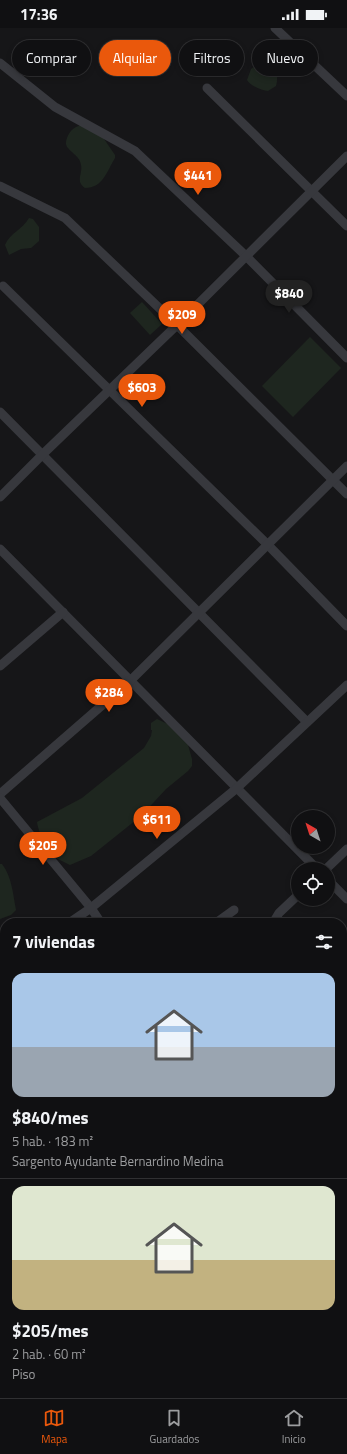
<!DOCTYPE html>
<html lang="es">
<meta charset="utf-8">
<style>
body{margin:0;font-family:"Titillium Web",sans-serif;background:#19191b;color:#f1f3f6;height:100vh;display:flex;flex-direction:column;font-size:15px;white-space:nowrap}
*{box-sizing:border-box;margin:0}
p{font-size:13px;color:#9c9d9f}
.icon{flex:none;width:22px;height:22px;fill:none;stroke:currentColor;stroke-width:2;stroke-linecap:round;stroke-linejoin:round}
.map{position:relative;flex:1;overflow:hidden}
.drawer{position:absolute;left:0px;top:890px;width:347px;height:480px;display:flex;flex-direction:column;background:#101012;border-radius:16px 16px 0 0;box-shadow:0 2px 6px #0003,0 0 0 1px #303032}
.drawer>*{flex:none}
.hud{position:absolute;left:12px;top:12px;width:323px;height:36px;display:flex;gap:8px}
.needle{width:26px;rotate:321deg}
.buttons{position:absolute;left:291px;top:782px;display:grid;gap:8px}
.buttons a{display:grid;place-items:center;width:44px;height:44px;border-radius:50%;background:#101012;box-shadow:0 2px 6px #0003,0 0 0 1px #303032;font-size:20px}
.price{position:absolute;translate:-50% -34px;padding:0 9px;border-radius:14px;background:#ea580c;color:#fff;font-size:13px;line-height:26px;filter:drop-shadow(0 1px 2px #0008)}
.price::after{content:'';position:absolute;left:50%;top:24px;width:12px;height:9px;margin-left:-6px;background:inherit;clip-path:polygon(0 0,100% 0,50% 100%)}
.price.current{background:#222;color:#fff}
ul{padding:0;list-style:none}
li{display:grid;align-content:center;gap:8px;height:212px;padding:0 12px}
li+li{border-top:1px solid #303032}
li span{display:grid;place-items:center;height:124px;border-radius:12px;color:#555}
li>.icon{margin-inline-start:auto}
span .icon{width:72px;height:72px;fill:#fffc;stroke-width:1}
li b{font-size:17px}
h2{display:flex;justify-content:space-between;align-items:center;height:48px;padding:0 12px;font-size:17px}
.chip{padding:0 14px;border-radius:18px;background:#101012;box-shadow:0 2px 6px #0003,0 0 0 1px #303032;font-size:14px;line-height:36px}
.chip.current{background:#ea580c;color:#fff}
.status{display:flex;justify-content:space-between;align-items:center;height:28px;padding:0 20px;background:#101012;direction:ltr}
.status svg{height:11px;fill:currentColor}
.dock{display:flex;justify-content:space-around;align-items:center;height:56px;border-top:1px solid #303032;background:#101012;font-size:11px;color:#9c9d9f}
.dock a{display:grid;justify-items:center;gap:2px}
.dock .current{color:#ea580c}
.map>svg:first-child{display:block}
.green{fill:#1e261f}
.lines{fill:none;stroke-linecap:round;stroke-linejoin:round}
.street{stroke:#37383d;stroke-width:9}
.secondary{stroke:#45474d;stroke-width:13}
</style>
<div class="status"><b>17:36</b><svg viewBox="0 0 49 12"><path d="M0 12V9h3v3zM5 12V6h3v6zM10 12V3h3v9zM15 12V0h3v12zM26 1h20v11H26zM47 4h2v5h-2z"/></svg></div>
<div class="map">
<svg width="347" height="1370" viewBox="0 0 347 1370">
<rect width="100%" height="100%" fill="#161618"/>
<g class="green">
<path d="M268,29c8,7 11,18 8,29l-8,5c-6,-1 -18,-5 -21,-11l4,-11z"/>
<path d="M85,96l17,12 13,19v3c-8,13 -12,30 -30,30 -10,-7 -2,-14 -4,-23 -1,-8 -8,-11 -13,-17 -5,-5 1,-16 5,-19 4,-3 8,-4 12,-5z"/>
<path d="M29,190l4,1 6,8v14l-8,7 -10,1 -12,6 -4,-10c5,-12 18,-16 24,-27z"/>
<polygon points="142,274 162,296 150,307 130,285"/>
<polygon points="310,309 341,340 293,389 262,358"/>
<path d="M157,691l19,9 10,10 6,21v7l-4,5 -22,18 -25,27 -50,40 -21,9c-4,-2 -8,-4 -12,-6 -9,-5 -20,-27 -21,-37l45,-24 62,-50 7,-12 1,-6h-1v-7z"/>
<path d="M0,836h2c10,13 11,30 14,46l-5,5 -11,4z"/>
</g>
<g class="lines">
<g class="street">
<polyline points="275,0 347,68"/>
<polyline points="0,35 55,79 135,123 246,228 347,330"/>
<polyline points="207,60 347,198"/>
<polyline points="0,158 65,190 177,297 347,466"/>
<polyline points="3,258 267,516 347,598"/>
<polyline points="0,384 307,694"/>
<polyline points="0,469 43,426 177,297 347,128"/>
<polyline points="0,521 317,841"/>
<polyline points="0,638 63,584"/>
<polyline points="0,766 130,653 347,438"/>
<polyline points="0,770 91,880 101,895"/>
<polyline points="326,841 347,821"/>
<polyline points="328,852 347,871"/>
<polyline points="69,895 91,880 237,760 347,657"/>
<polyline points="216,895 234,882"/>
<polyline points="273,895 279,885 298,867"/>
<polyline points="0,945 5,941"/>
<polyline points="342,991 347,998"/>
<polyline points="0,1056 5,1053"/>
<polyline points="0,1112 5,1109"/>
<polyline points="342,1134 347,1130"/>
<polyline points="342,1209 347,1216"/>
<polyline points="342,1279 347,1275"/>
<polyline points="342,1318 347,1324"/>
<polyline points="146,1365 150,1370"/>
<polyline points="265,1365 268,1370"/>
<polyline points="26,1366 28,1370"/>
<polyline points="237,1370 243,1365"/>
</g>
<g class="secondary">
<polyline points="342,983 347,978"/>
<polyline points="0,1238 5,1234"/>
</g>
</g>
</svg>
<div class="buttons">
<a><svg class="needle" viewBox="-14 -14 28 28"><path d="M0-13l5 13h-10z" fill="#e53935"/><path d="M0 13l5-13h-10z" fill="#9c9d9f"/></svg></a>
<a><svg class="icon" aria-label="locate" viewBox="0 0 24 24"><circle cx="12" cy="12" r="6"/><path d="M12 2v4M12 18v4M2 12h4M18 12h4"/></svg></a>
</div>
<b class="price" style="left:198px;top:168px">$441</b>
<b class="price current" style="left:289px;top:286px">$840</b>
<b class="price" style="left:182px;top:307px">$209</b>
<b class="price" style="left:142px;top:380px">$603</b>
<b class="price" style="left:109px;top:685px">$284</b>
<b class="price" style="left:157px;top:812px">$611</b>
<b class="price" style="left:43px;top:838px">$205</b>
<div class="hud">
<a class="chip">Comprar</a>
<a class="chip current">Alquilar</a>
<a class="chip">Filtros</a>
<a class="chip">Nuevo</a>
</div>
<section class="drawer">
<h2>7 viviendas<svg class="icon" aria-label="filters" viewBox="0 0 24 24"><path d="M4 7h16M4 17h16"/><circle cx="9" cy="7" r="2"/><circle cx="15" cy="17" r="2"/></svg></h2>
<ul>
<li><span style="background:linear-gradient(#a9c7e8 60%,#9aa5b1 0)"><svg class="icon" aria-label="home" viewBox="0 0 24 24"><path d="M3 11l9-7 9 7M6 9v11h12V9"/></svg></span><div><b>$840/mes</b><p>5 hab. · 183 m²</p><p>Sargento Ayudante Bernardino Medina</p></div></li>
<li><span style="background:linear-gradient(#dfe7d0 60%,#c2b280 0)"><svg class="icon" aria-label="home" viewBox="0 0 24 24"><path d="M3 11l9-7 9 7M6 9v11h12V9"/></svg></span><div><b>$205/mes</b><p>2 hab. · 60 m²</p><p>Piso</p></div></li>
</ul>
</section>
</div>
<nav class="dock">
<a class="current"><svg class="icon" aria-label="map" viewBox="0 0 24 24"><path d="M3 6l6-2 6 2 6-2v14l-6 2-6-2-6 2zM9 4v14M15 6v14"/></svg>Mapa</a>
<a><svg class="icon" aria-label="saved" viewBox="0 0 24 24"><path d="M7 4h10v16l-5-4-5 4z"/></svg>Guardados</a>
<a><svg class="icon" aria-label="home" viewBox="0 0 24 24"><path d="M3 11l9-7 9 7M6 9v11h12V9"/></svg>Inicio</a>
</nav>
